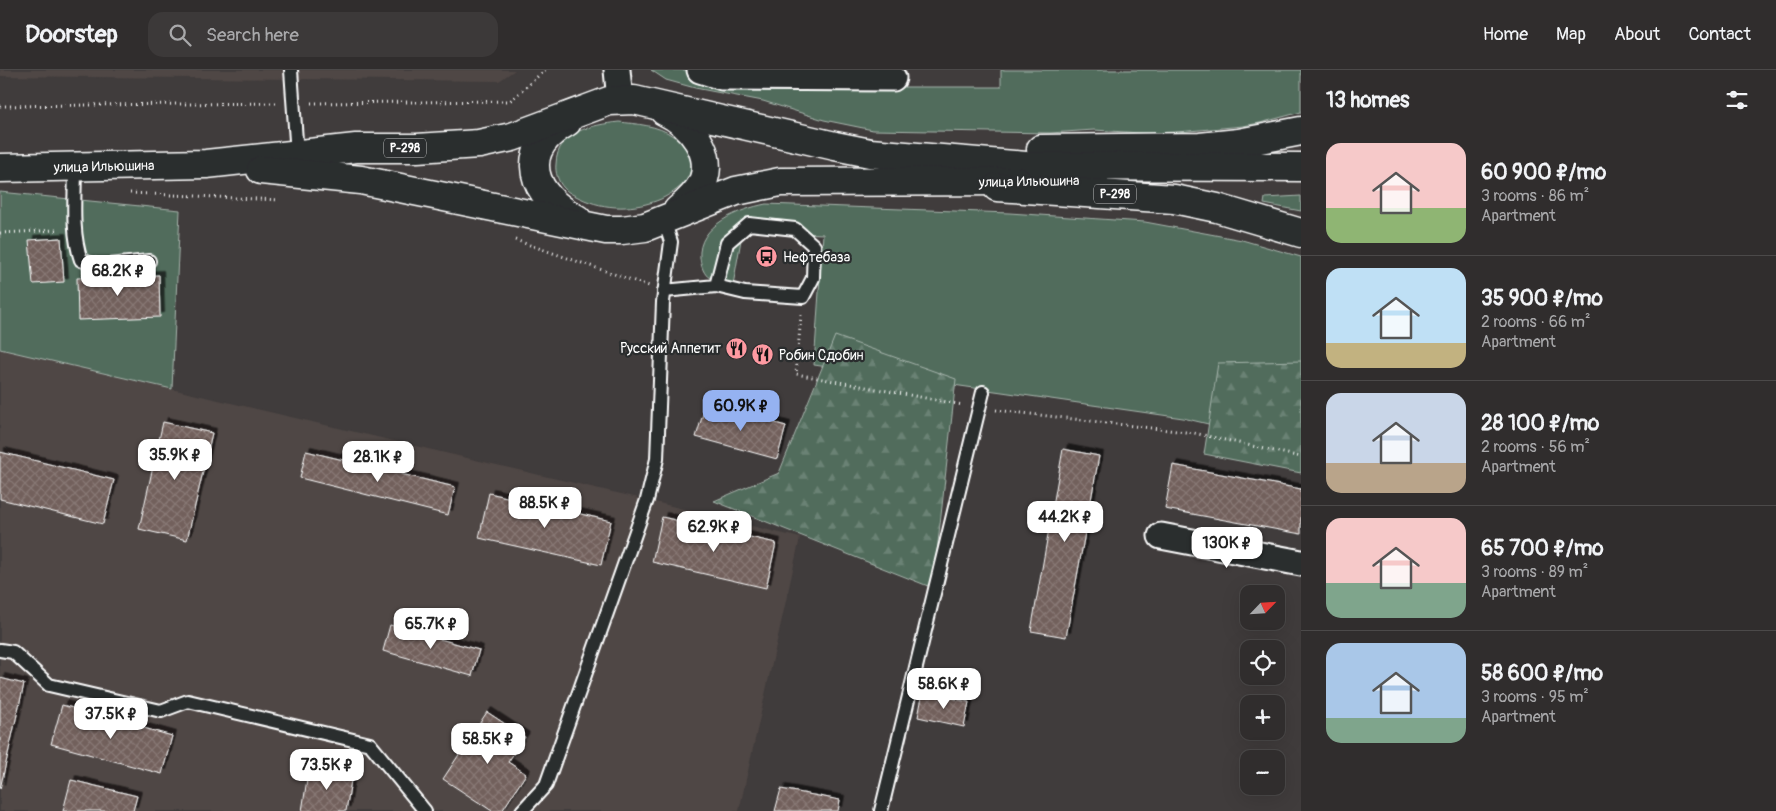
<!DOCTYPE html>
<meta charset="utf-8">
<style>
body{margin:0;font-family:Pangolin,sans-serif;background:#3c3939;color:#f1f3f6;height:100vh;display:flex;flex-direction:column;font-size:19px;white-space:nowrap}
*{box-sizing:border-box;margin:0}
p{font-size:16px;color:#a8a8aa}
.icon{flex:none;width:28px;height:28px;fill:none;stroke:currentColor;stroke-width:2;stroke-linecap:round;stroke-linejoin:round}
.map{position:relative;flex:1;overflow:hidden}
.drawer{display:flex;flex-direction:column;background:#302d2d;width:475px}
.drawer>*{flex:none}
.needle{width:32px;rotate:65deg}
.buttons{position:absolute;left:1240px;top:515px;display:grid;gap:10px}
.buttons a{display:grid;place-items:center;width:45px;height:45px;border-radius:10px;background:#302d2d;box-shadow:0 5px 20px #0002,0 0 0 1px #4b4949;font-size:25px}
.price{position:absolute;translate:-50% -42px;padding:0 11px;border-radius:10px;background:#fff;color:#222;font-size:16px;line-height:32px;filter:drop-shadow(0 1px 2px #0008)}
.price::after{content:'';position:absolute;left:50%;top:30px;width:15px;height:11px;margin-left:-8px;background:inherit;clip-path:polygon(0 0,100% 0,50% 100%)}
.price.selected{background:#95b2f1;color:#111}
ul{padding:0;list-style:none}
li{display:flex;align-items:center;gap:15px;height:125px;padding:0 25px}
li+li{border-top:1px solid #4b4949}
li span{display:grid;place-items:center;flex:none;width:140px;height:100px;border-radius:15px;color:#555}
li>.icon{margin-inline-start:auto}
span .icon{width:60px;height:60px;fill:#fffc;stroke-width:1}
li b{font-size:21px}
h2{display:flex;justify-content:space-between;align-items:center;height:60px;padding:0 25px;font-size:21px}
header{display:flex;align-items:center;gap:30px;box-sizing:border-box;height:70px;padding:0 25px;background:#302d2d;border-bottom:1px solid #4b4949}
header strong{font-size:24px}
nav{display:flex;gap:28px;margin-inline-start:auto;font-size:18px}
.search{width:350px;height:45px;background:#3c3939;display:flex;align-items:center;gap:12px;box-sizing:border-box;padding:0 18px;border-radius:15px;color:#a8a8aa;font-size:19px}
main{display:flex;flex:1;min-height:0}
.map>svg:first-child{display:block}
.built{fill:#4f4745}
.green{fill:#516c5c;stroke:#a8b6ae}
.forest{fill:url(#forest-firs);stroke:#a8b6ae}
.building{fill:url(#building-cross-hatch);stroke:#fff;filter:url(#shadow)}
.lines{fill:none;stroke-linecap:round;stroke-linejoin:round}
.lane-casing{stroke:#fff;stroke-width:16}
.street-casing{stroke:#fff;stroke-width:29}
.highway-casing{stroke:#fff;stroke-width:31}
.path{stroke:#fff;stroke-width:3;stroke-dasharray:1 4;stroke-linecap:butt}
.lane{stroke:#2a2d2e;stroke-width:12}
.street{stroke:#2a2d2e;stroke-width:25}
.highway{stroke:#2a2d2e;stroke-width:28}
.labels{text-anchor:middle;stroke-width:4.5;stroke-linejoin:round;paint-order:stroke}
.shield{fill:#2a2d2e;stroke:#bfc0c0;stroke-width:1}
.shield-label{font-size:12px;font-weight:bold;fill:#fff}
.street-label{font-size:14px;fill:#fff;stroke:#2a2d2e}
.poi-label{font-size:14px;fill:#fff;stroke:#2a2d2e;text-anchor:start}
</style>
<header>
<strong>Doorstep</strong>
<div class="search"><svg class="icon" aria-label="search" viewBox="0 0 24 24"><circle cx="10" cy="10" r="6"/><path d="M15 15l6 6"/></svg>Search here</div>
<nav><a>Home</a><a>Map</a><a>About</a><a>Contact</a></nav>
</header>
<main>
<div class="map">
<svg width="1301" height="741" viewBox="0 0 1301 741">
<defs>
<pattern id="forest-firs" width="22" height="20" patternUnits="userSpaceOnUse" patternTransform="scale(1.25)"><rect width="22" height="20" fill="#516c5c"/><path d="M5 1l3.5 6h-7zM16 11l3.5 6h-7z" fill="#6b8274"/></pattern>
<pattern id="building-cross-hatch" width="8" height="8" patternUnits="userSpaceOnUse" patternTransform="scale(1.25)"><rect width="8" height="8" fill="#72605b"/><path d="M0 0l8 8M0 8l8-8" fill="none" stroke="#877874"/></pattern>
<filter id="shadow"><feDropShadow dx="4.5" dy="-4.5" stdDeviation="0" flood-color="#0009"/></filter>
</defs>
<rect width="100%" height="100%" fill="#403c3c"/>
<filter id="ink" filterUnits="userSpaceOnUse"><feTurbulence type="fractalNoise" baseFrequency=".02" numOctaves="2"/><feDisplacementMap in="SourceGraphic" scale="10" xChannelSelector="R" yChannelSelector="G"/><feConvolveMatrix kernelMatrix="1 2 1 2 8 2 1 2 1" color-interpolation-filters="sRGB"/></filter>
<g filter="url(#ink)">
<g class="built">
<polygon points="0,0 515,0 499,11 0,6"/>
<polygon points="0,279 647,430 800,468 739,741 0,741"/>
</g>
<g class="green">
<polygon points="651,0 887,0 888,17 1001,17 1001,0 1301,0 1301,42 1260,53 1243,56 1156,64 1094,60 1050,63 873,60 824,50 763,31 695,18 666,10"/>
<path d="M619,52c17,2 39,3 54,14 8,5 13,12 16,21 8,21 -12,34 -28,42 -26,11 -56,11 -81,-1 -6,-3 -12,-5 -16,-10 -6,-6 -9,-16 -8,-24 1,-33 36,-39 63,-42z"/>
<polygon points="0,122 180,140 172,319 0,279"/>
<polygon points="1301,126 1301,141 1264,134 1265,128"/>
<path d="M766,134l243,9 136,9 97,18 59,17v189l-118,-28 -369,-53 9,-131 -71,-3 -11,9 -8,45c-7,-2 -16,-3 -23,-7 -6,-3 -9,-12 -10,-20 -3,-33 40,-49 66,-54z"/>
</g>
<g class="forest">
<polygon points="835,266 956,309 933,518 714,431 779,403"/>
<polygon points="1301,291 1301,403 1204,384 1218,293"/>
</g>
<g class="building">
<polygon points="61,168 64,212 33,214 29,170"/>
<polygon points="159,205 160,247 78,250 77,208"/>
<polygon points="706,334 786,356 777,389 696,367"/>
<polygon points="163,352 212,363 187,470 139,459"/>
<polygon points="1063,379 1099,386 1066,567 1031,561"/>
<polygon points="306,381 455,417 448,445 300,408"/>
<polygon points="0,382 114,410 103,454 0,429"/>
<polygon points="1173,395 1301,419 1301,464 1165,439"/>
<polygon points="489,423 611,451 601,495 479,468"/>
<polygon points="662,447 776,473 766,518 652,492"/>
<polygon points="390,555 479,580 472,606 383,581"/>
<polygon points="0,608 24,614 0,719"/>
<polygon points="923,622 969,632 964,657 918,647"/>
<polygon points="62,635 172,666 162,704 51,674"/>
<polygon points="487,642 525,667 508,692 526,704 502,741 492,741 443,709"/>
<polygon points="309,697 352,704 346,741 302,741"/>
<polygon points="71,710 137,726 133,741 63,741"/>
<polygon points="781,719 840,730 838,741 775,741"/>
</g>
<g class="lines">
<defs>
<g id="lane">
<polyline points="291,0 297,85"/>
<path d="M75,97c0,30 -4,64 6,93l18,6 50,-5"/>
<polyline points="664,221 716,216 745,223 803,227 813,208 814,176 795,159 749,154 727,173 716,216"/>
<polyline points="0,580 13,582 49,615 161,641 188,631 370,674 425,741"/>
<polyline points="522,741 546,715 647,430 657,389 663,232 671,172 664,150"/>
<polyline points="881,741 983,322"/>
</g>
<g id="street">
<polyline points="617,0 620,30"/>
<polyline points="700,0 722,7 893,8"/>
<polyline points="1161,466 1301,493"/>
</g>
<g id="highway">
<path d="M664,41c26,12 52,43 38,73 -6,11 -14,18 -24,26"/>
<path d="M567,52c-52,29 -35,74 10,97"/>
<polyline points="1041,79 1200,77 1239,73 1301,61"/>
<path id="s1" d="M0,98l206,-4 150,-16h61l62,-4 33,-7 97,-36 25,-1 201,46 35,7 156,13 275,1"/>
<polyline points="261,100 361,110 606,160 622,160 645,157 736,121 780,112 1017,111"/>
<polyline points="997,117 1174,129 1217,138 1301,163"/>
</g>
</defs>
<use href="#lane" class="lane-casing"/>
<use href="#street" class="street-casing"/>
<use href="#highway" class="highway-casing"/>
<g class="path">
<polyline points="311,33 510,31 545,0"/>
<polyline points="0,36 277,33"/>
<polyline points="130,123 279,130"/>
<polyline points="0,163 57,160"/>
<polyline points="515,170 649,216"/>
<polyline points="801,245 796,304 963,335"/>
<polyline points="996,340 1194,363 1301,387"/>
</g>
<use href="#lane" class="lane"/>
<use href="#street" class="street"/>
<use href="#highway" class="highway"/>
</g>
</g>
<defs>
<symbol id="bus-disc" viewBox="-11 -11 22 22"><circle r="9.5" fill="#ff9aa2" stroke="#2a2d2e"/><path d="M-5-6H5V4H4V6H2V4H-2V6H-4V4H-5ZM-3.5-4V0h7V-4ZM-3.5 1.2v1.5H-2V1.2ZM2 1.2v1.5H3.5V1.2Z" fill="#111"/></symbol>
<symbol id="restaurant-disc" viewBox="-11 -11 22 22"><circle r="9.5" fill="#ff9aa2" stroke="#2a2d2e"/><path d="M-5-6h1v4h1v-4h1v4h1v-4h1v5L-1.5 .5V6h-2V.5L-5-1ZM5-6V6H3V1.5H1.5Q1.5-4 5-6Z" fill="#111"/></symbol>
</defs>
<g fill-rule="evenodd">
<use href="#bus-disc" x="754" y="174" width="25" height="25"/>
<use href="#restaurant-disc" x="724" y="266" width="25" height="25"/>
<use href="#restaurant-disc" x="750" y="272" width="25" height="25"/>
</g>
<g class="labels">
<g class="shield">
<rect x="384" y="68.5" width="42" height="19" rx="4"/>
<rect x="1094" y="114.5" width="42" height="19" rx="4"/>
</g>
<g class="shield-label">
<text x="405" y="82">Р-298</text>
<text x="1115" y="128">Р-298</text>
</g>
<g class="street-label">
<text dy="5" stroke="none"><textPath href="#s1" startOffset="104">улица Ильюшина</textPath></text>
<text transform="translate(1029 111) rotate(-1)" y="5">улица Ильюшина</text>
</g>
<g class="poi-label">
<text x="783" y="192">Нефтебаза</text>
<text x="721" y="283" text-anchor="end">Русский Аппетит</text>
<text x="779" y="290">Робин Сдобин</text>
</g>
</g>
</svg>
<div class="buttons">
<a><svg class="needle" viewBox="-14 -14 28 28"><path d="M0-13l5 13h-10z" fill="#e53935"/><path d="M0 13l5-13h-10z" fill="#a8a8aa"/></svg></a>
<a><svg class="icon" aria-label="locate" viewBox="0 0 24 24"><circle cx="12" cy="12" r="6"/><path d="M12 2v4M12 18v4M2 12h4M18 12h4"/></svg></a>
<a>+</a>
<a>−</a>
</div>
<b class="price" style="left:118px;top:227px">68.2K ₽</b>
<b class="price selected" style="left:741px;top:362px">60.9K ₽</b>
<b class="price" style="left:175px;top:411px">35.9K ₽</b>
<b class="price" style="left:378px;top:413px">28.1K ₽</b>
<b class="price" style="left:545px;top:459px">88.5K ₽</b>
<b class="price" style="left:1065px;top:473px">44.2K ₽</b>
<b class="price" style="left:714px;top:483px">62.9K ₽</b>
<b class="price" style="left:1227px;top:499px">130K ₽</b>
<b class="price" style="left:431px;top:580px">65.7K ₽</b>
<b class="price" style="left:944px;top:640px">58.6K ₽</b>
<b class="price" style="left:111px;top:670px">37.5K ₽</b>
<b class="price" style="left:488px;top:695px">58.5K ₽</b>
<b class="price" style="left:327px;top:721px">73.5K ₽</b>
</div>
<section class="drawer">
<h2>13 homes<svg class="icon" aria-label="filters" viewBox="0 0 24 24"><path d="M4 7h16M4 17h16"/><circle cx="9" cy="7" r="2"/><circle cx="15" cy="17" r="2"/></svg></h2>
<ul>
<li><span style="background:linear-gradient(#f6c9c9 65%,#8fb573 0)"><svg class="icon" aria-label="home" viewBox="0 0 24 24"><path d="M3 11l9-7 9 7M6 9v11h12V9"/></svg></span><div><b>60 900 ₽/mo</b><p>3 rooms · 86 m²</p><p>Apartment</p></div></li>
<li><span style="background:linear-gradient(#bfe0f5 75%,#c2b280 0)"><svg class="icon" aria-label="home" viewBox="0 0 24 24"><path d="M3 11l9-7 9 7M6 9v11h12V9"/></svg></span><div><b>35 900 ₽/mo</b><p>2 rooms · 66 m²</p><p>Apartment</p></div></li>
<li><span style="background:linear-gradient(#c9d6e8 70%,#b9a48a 0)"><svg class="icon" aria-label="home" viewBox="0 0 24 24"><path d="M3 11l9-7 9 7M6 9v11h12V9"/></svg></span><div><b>28 100 ₽/mo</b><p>2 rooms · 56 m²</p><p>Apartment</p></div></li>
<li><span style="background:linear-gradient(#f6c9c9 65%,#7fa58c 0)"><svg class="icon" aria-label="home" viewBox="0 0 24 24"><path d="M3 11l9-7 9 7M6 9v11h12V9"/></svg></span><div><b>65 700 ₽/mo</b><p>3 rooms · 89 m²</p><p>Apartment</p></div></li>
<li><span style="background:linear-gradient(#a9c7e8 75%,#7fa58c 0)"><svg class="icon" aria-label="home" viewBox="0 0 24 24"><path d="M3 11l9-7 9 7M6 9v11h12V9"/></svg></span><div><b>58 600 ₽/mo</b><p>3 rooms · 95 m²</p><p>Apartment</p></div></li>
</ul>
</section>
</main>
